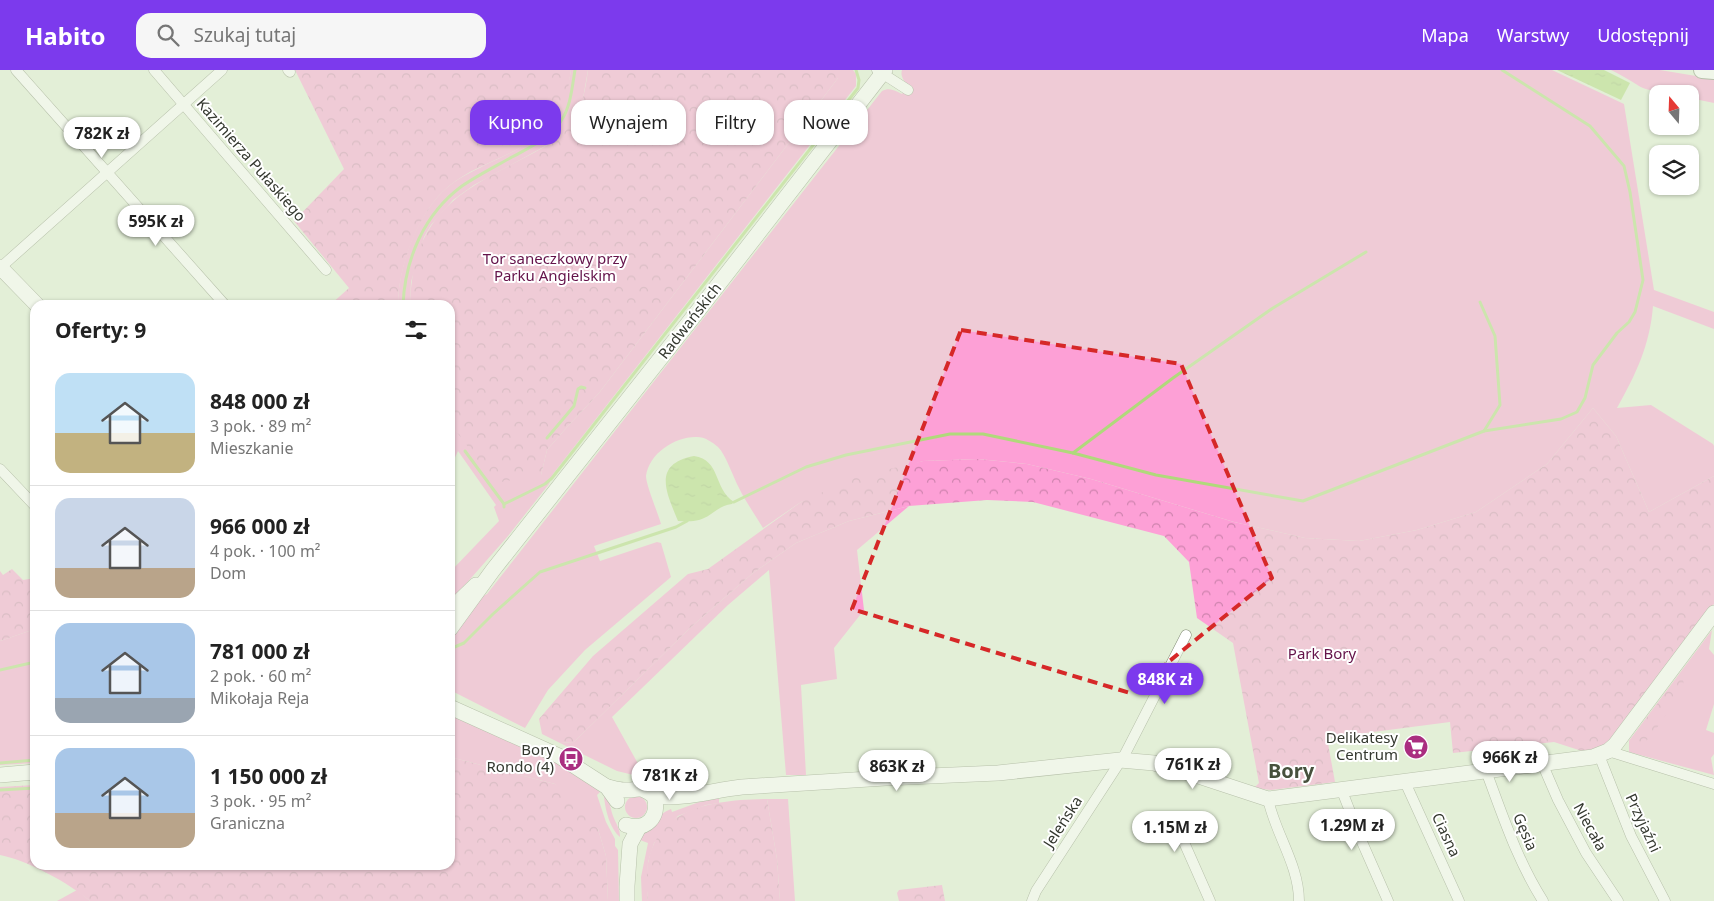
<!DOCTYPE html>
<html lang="pl">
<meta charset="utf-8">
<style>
body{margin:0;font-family:"Noto Sans",sans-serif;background:#f6f6f6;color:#222;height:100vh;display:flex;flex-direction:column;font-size:19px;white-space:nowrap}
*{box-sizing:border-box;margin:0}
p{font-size:16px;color:#767676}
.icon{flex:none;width:28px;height:28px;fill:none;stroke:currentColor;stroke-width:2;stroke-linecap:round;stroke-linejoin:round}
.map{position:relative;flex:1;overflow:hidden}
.drawer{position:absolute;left:30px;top:230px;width:425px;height:570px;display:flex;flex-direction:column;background:#fff;border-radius:15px;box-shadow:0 1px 4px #0004}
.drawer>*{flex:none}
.hud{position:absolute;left:470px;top:30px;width:475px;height:45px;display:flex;gap:10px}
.needle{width:32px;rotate:341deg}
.buttons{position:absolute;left:1649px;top:15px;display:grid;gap:10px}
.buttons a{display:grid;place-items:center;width:50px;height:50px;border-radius:10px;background:#fff;box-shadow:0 1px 4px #0004;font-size:25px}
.price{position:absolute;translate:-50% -42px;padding:0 11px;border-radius:18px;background:#fff;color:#222;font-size:16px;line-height:32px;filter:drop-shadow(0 1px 2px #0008)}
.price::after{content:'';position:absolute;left:50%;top:30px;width:15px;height:11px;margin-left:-8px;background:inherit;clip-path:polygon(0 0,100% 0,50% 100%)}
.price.on{background:#7c3aed;color:#fff}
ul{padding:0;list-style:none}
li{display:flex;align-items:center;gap:15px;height:125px;padding:0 25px}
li+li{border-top:1px solid #e0e0e0}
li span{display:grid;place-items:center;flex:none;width:140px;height:100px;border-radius:15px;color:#555}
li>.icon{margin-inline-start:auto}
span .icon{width:60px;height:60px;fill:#fffc;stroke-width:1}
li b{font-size:21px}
h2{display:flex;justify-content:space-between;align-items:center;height:60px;padding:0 25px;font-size:21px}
.pill{padding:0 18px;border-radius:15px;background:#fff;box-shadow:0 1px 4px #0004;font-size:18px;line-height:45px}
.pill.on{background:#7c3aed;color:#fff}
header{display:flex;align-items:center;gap:30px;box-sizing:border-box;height:70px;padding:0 25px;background:#7c3aed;color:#fff}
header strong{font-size:24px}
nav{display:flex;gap:28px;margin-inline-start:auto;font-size:18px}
.search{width:350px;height:45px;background:#f6f6f6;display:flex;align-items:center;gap:12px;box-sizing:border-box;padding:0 18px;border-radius:15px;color:#767676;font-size:19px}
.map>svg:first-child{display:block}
.green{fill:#fda0d6}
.forest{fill:url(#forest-crowns)}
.water{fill:url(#water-ripples)}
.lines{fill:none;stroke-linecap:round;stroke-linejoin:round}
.stream{stroke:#b0d97b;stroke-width:3}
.street-casing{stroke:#808a74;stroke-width:11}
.secondary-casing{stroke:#808a74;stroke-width:16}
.primary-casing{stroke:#808a74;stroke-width:18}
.street{stroke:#fff;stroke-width:10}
.secondary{stroke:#fff;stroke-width:15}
.primary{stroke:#fff;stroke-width:16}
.marked{fill:none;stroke:#d62828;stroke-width:4;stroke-dasharray:10 6;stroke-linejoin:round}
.labels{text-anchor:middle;stroke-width:4;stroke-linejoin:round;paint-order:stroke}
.street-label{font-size:15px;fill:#34382f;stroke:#fff}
.park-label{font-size:15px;fill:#64134a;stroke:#fff}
.poi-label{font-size:15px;fill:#34382f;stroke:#fff;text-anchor:end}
.district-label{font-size:20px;font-weight:bold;fill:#47513d;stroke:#fff}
</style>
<header>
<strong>Habito</strong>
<div class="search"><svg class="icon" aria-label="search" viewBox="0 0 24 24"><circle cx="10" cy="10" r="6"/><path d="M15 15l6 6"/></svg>Szukaj tutaj</div>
<nav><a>Mapa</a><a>Warstwy</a><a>Udostępnij</a></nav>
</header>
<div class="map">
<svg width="1714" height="831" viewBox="0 0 1714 831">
<defs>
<pattern id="forest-crowns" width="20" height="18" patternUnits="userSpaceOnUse" patternTransform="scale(1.25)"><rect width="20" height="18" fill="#fda0d6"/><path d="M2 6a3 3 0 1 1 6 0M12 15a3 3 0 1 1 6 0" fill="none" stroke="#ce83ae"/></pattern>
<pattern id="water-ripples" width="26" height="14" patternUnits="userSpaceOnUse" patternTransform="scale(1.25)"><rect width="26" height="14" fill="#b0d97b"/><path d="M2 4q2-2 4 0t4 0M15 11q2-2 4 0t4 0" fill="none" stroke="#98bb6b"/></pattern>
</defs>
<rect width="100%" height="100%" fill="#e3efd7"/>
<g class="green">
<path d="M571,0h17l-6,34 -7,16 -7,9 -10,10 -84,46 -21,15 -22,25 -7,12 -13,45 -1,23h-12c0,-39 20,-94 51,-119 12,-10 27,-16 40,-23 15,-7 49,-23 59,-34 16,-16 19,-38 23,-59z"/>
<polygon points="838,0 853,0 856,4 856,16 553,404 549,414 508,466 450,532 450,502 499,451 494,437 496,435 458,381 450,398 450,353 469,377 541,405 547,380 568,356 599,323 838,8"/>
<path d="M902,0h650l72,34 30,186 60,22v17l-61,-23c-3,39 -17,68 -36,102l34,-3 62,39 1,2v30l-65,36 -33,-76 -23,-28 -46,56 -71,48 -59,18 -58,11 -54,-3 -71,-16 -143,-43 -64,-15 -49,-5 -55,2 -122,41 -38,26c-8,-13 -17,-26 -24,-40 -6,-11 -13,-33 -21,-41 -6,-5 -13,-10 -21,-10 -21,-1 -48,16 -51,39 0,9 12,37 15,48l-67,22 6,15 57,-19 4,1 10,34 -86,73 -37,40 -23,38 -75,-38v-54l31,-39 6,-3 395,-503c8,-4 13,0 20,3l6,-9c-4,-4 -8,-9 -6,-15z"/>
<path d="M1611,0h49l54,9v24l-24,-5v-4c-11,0 -43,-2 -51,-8 -9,-6 -18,-11 -28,-16z"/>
<polygon points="909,436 857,480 864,540 834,578 837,609 801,615 806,705 786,705 769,500 728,535 612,647 646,708 617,701 560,673 574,672 691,557 753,503 796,473 849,451"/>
<polygon points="35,559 35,693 0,695 0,571"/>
<polygon points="1712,560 1709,579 1714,585 1714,634 1706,660 1714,663 1714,684 1711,688 1714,705 1629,682 1629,671"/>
<path d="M450,644c51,21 107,42 150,78l-3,3 9,27 9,17v7l3,4 1,51h-11l-2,-45 -8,-27 -43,-45 -105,-27z"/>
<path d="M604,726c7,6 6,12 9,20 3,8 7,12 7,21 -10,-8 -15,-28 -16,-41z"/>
<circle cx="636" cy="737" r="11"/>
<path d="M719,728v5l-13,2 -28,11 -24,27 -6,19 -1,26 1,13h-6l-1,-24 7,-34 -8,-3c5,-13 18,-26 31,-31l1,3 30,-11z"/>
<polygon points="767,729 788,729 795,831 780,831 777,789"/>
<polygon points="77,820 90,831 57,831"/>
</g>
<g class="forest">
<path d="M295,0h276c-3,17 -4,37 -14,51 -10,15 -32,24 -47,32 -20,10 -43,18 -61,33 -30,24 -51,81 -51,119h-68l19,-17 -55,-67 50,-52z"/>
<path d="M588,0h250v8l-239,315 -31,33 -21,24 -6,25 -46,8 -45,-60v-118h-40c3,-108 69,-119 148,-166 22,-22 26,-39 30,-69z"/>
<polygon points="1593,338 1616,366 1649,442 1714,406 1714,534 1631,645 1606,675 1585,682 1554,672 1453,683 1450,652 1327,668 1335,712 1271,720 1254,718 1259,713 1233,573 1197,548 1189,492 1164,466 1033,432 987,430 909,436 849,451 796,473 753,503 691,557 574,672 560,673 542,664 539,649 593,586 688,504 708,499 801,432 856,407 923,391 978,389 1027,394 1091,409 1234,452 1305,468 1359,471 1417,460 1476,442 1547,394"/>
<polygon points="12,499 23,510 35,508 35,559 0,571 0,501 3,505"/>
<polygon points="1682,601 1684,616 1660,654 1643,675 1629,671"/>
<path d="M450,687l105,27 28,19 15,26 8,27 2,45h-518c-21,-18 -63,-41 -90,-46v-68l35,-2v80h415z"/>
<path d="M767,729l10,60 3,42h-132c-11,-87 48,-101 119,-102z"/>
<polygon points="942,815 945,831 899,831 897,823 899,820"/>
</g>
<g class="water">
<polygon points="1557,0 1604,0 1630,13 1621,30"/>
<path d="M694,386c27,4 19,32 40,46l-2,2c-13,1 -21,13 -33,16 -7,2 -15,1 -21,1 -12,-29 -26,-57 16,-65z"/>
</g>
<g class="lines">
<g class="stream">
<polyline points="1480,232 1495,266 1500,335 1484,361"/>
<path d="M403,235c2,-46 21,-91 59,-119 16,-11 34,-20 50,-29 17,-9 39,-19 49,-36 10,-15 11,-34 14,-51"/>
<polyline points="450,360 453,364"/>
<polyline points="547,368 574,336 578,319 581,317 585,318"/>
<polyline points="465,381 504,434"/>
<polyline points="1073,383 1173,308 1273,238 1366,182"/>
<polyline points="734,432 806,397 846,385 950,364 983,364 1073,383 1156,405 1303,431 1484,361 1561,349 1577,342 1585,328 1593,295 1617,263 1629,252 1635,242 1643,210 1630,122 1624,96 1590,56 1502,0"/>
<polyline points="504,437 504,434 545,414 552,408 858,18 859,10 856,0"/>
<polyline points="450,579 464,573 493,544 540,502 676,457 687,451"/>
<polyline points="0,600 35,592"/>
<polyline points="0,693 35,690"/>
<polyline points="0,720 35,718"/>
</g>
<defs>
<g id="street">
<polyline points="16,0 225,235"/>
<polyline points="154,0 326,200"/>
<polyline points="288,0 290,2"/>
<polyline points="877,0 908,20"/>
<polyline points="0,198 222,0"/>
<polyline points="0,399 35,436"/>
<polyline points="1608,681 1714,714"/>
<polyline points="1599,685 1631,766 1665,831"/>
<polyline points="1542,693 1558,730 1586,783 1618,831"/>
<path d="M1486,701c17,45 31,89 57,130"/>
<polyline points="1405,712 1459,831"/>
<polyline points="1342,721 1362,772 1388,831"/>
<path d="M1268,729c7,34 31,66 31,102"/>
<path d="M1190,747c-8,3 -11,5 -11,14l31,70"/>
<polyline points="1032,831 1036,821 1125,684 1186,565"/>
</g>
<g id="secondary">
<polyline points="0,197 37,235"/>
<polyline points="450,540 476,515"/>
<polyline points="450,559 493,500 690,251 885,0"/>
<polyline points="450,637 559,686 607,717 617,731"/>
<polyline points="0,705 35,702"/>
<path d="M607,717c6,1 11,3 17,3 16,1 13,-6 30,6 6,21 -7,35 -28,29"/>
<path d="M654,726c29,4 59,-6 88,-9l143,-9 113,-5 122,-13 34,3 35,10 79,26 325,-42 15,-6 7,-6 99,-132"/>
<polyline points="627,831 627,816 630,774 639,757"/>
</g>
<polyline id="primary" points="1702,0 1714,1"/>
</defs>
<use href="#street" class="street-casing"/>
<use href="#secondary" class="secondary-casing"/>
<use href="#primary" class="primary-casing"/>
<use href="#street" class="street"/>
<use href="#secondary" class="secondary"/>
<use href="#primary" class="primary"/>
</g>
<path d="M0 0H1714V831H0ZM961,260l220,34 91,214 -142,115 -278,-84z" fill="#e3efd7" fill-opacity=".55" fill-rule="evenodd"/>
<path class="marked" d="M961,260l220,34 91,214 -142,115 -278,-84z"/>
<defs>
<symbol id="supermarket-disc" viewBox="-11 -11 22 22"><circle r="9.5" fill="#aa2e80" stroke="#fff"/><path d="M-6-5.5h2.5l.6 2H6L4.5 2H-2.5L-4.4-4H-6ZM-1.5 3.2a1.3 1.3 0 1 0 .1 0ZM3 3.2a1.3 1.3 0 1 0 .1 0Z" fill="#fff"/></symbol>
<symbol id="bus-disc" viewBox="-11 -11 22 22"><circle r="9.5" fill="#aa2e80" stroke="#fff"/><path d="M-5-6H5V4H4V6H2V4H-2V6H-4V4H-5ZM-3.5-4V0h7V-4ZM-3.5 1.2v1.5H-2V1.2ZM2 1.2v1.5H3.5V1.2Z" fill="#fff"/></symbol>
</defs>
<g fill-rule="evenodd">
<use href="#supermarket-disc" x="1402" y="663" width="28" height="28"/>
<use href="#bus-disc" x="557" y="675" width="28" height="28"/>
</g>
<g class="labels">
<g class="street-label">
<text transform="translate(251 90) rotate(49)" y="5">Kazimierza Pułaskiego</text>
<text transform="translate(690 251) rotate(-52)" y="5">Radwańskich</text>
<text transform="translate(1063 752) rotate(-57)" y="5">Jeleńska</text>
<text transform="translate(1643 753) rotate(65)" y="5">Przyjaźni</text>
<text transform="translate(1590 757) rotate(61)" y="5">Niecała</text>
<text transform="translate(1525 762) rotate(67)" y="5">Gęsia</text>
<text transform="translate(1446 765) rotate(65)" y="5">Ciasna</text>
</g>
<g class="park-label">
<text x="555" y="194">Tor saneczkowy przy<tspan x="555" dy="17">Parku Angielskim</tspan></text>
<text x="1322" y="589">Park Bory</text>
</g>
<g class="poi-label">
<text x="1398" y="673">Delikatesy<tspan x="1398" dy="17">Centrum</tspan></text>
<text x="554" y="685">Bory<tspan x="554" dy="17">Rondo (4)</tspan></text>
</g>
<g class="district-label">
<text x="1291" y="708">Bory</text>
</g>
</g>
</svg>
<div class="buttons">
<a><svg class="needle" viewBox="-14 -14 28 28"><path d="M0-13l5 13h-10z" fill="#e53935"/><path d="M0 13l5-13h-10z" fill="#767676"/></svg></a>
<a><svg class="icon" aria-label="layers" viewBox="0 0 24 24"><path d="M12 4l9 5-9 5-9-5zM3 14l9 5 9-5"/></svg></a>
</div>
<b class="price" style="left:102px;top:89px">782K zł</b>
<b class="price" style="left:156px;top:177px">595K zł</b>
<b class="price on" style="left:1165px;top:635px">848K zł</b>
<b class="price" style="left:1510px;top:713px">966K zł</b>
<b class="price" style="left:1193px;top:720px">761K zł</b>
<b class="price" style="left:897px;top:722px">863K zł</b>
<b class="price" style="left:670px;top:731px">781K zł</b>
<b class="price" style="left:1352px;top:781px">1.29M zł</b>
<b class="price" style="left:1175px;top:783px">1.15M zł</b>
<div class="hud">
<a class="pill on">Kupno</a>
<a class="pill">Wynajem</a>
<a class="pill">Filtry</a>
<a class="pill">Nowe</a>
</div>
<section class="drawer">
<h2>Oferty: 9<svg class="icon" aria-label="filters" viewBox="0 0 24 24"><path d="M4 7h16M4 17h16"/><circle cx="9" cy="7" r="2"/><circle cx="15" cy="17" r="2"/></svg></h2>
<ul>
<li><span style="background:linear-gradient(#bfe0f5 60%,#c2b280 0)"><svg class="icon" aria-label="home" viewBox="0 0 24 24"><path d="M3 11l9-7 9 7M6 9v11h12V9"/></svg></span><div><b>848 000 zł</b><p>3 pok. · 89 m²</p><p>Mieszkanie</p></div></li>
<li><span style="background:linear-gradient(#c9d6e8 70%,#b9a48a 0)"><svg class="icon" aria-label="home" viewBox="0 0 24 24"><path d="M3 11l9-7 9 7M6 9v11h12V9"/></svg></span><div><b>966 000 zł</b><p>4 pok. · 100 m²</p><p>Dom</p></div></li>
<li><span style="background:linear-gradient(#a9c7e8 75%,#9aa5b1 0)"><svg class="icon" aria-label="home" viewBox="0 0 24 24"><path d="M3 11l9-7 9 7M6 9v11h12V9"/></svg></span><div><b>781 000 zł</b><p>2 pok. · 60 m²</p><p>Mikołaja Reja</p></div></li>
<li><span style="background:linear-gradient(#a9c7e8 65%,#b9a48a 0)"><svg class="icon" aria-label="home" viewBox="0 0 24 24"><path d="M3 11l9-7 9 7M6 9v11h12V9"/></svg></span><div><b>1 150 000 zł</b><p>3 pok. · 95 m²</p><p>Graniczna</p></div></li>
</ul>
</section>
</div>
